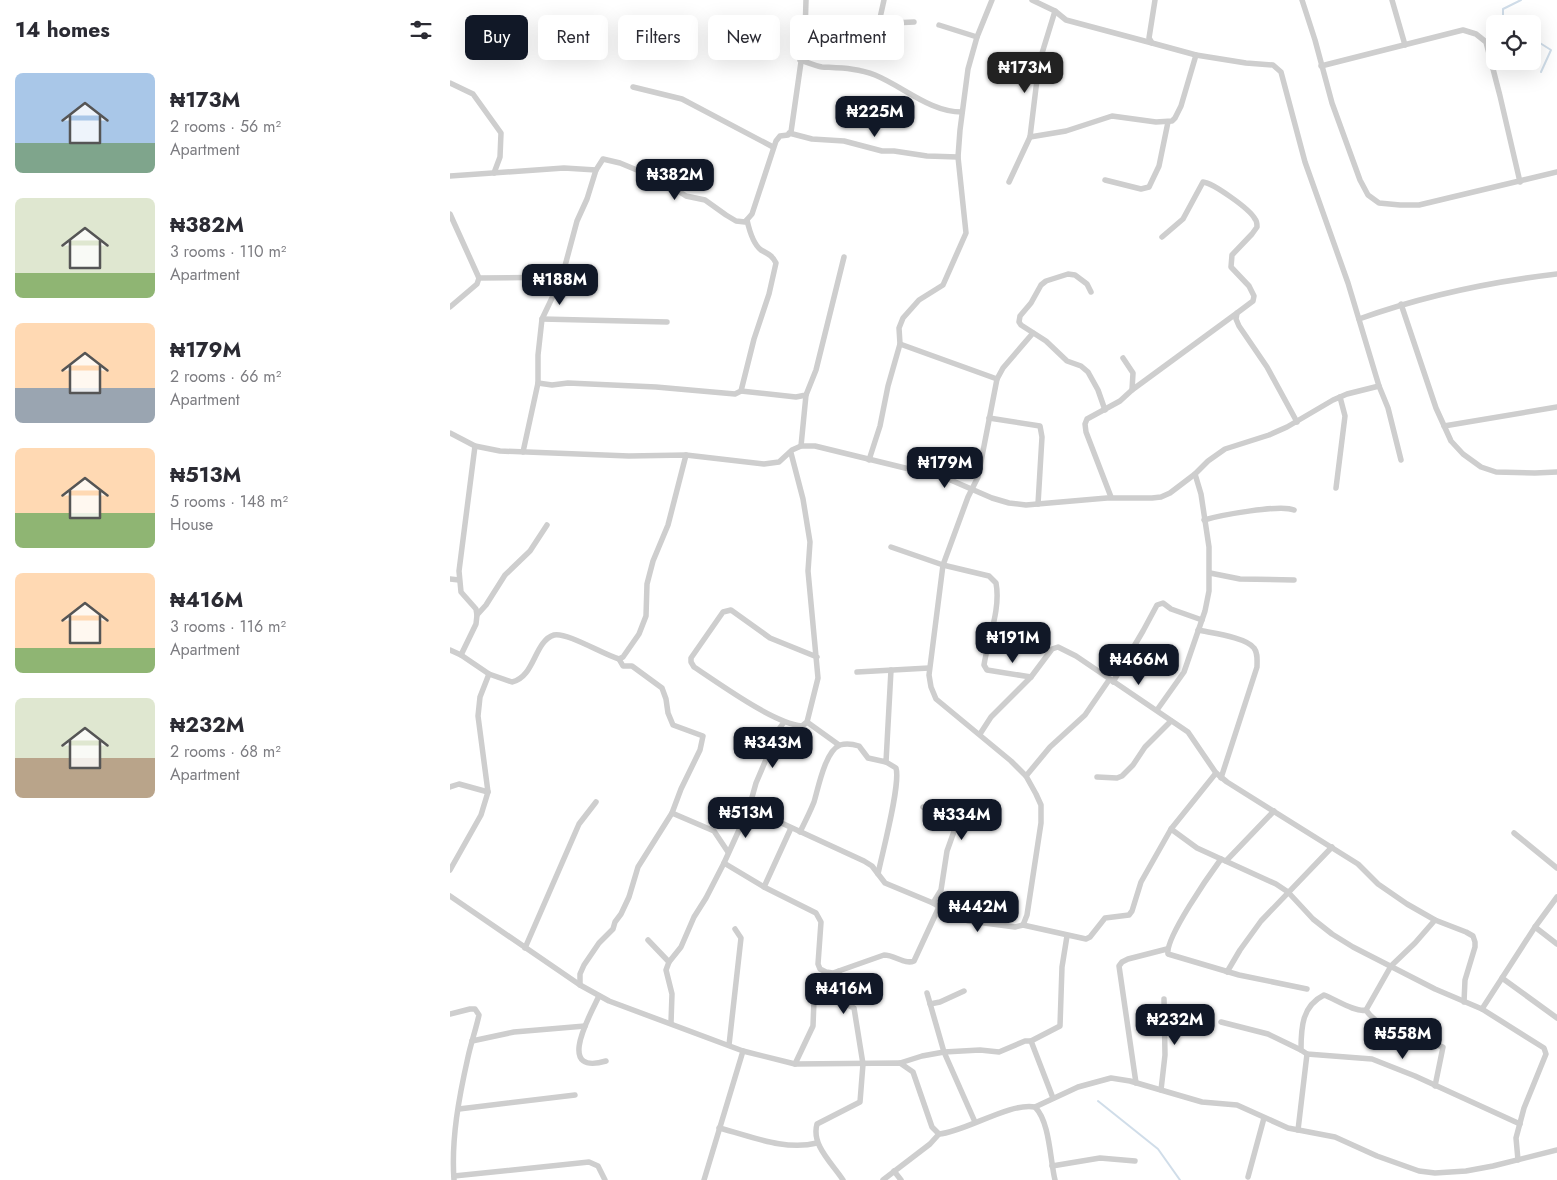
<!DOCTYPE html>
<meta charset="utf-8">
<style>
body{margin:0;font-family:Jost,sans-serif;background:#f2f2f3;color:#2b2b33;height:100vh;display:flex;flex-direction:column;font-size:19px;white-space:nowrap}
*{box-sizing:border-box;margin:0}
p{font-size:16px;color:#7c7c81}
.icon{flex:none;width:28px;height:28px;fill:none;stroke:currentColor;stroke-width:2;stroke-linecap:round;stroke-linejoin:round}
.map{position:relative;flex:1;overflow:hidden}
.sheet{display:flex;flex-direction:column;background:#fff;width:450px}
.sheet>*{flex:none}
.top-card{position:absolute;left:15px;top:15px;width:475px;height:45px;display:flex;gap:10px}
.tools{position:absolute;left:1036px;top:15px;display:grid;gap:10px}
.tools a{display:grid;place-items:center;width:55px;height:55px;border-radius:8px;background:#fff;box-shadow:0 5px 20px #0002;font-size:25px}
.price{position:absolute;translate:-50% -42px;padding:0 11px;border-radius:10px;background:#111827;color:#fff;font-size:16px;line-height:32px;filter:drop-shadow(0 1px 2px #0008)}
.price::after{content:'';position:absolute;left:50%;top:30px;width:15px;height:11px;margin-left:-8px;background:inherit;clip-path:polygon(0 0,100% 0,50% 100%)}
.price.selected{background:#222;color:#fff}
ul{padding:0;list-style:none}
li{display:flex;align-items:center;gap:15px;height:125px;padding:0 15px}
li span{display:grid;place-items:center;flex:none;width:140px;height:100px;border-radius:8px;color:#555}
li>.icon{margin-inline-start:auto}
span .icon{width:60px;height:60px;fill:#fffc;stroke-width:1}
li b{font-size:21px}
h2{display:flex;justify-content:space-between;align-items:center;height:60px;padding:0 15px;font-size:21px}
.tag{padding:0 18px;border-radius:8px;background:#fff;box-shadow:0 5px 20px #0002;font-size:18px;line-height:45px}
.tag.selected{background:#111827;color:#fff}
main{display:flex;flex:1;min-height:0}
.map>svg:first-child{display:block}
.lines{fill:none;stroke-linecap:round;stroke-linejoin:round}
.stream{stroke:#d0dde9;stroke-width:2}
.minor{stroke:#cecece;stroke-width:5.5}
</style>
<main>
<section class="sheet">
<h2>14 homes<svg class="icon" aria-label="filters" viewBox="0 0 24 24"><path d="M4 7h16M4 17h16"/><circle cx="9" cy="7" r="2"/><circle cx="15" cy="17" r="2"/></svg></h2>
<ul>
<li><span style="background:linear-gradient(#a9c7e8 70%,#7fa58c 0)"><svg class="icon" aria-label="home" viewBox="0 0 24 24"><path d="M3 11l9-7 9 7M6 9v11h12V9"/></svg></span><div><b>₦173M</b><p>2 rooms · 56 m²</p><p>Apartment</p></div></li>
<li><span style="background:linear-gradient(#dfe7d0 75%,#8fb573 0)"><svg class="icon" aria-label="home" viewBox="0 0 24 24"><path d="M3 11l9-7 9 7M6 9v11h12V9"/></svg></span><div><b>₦382M</b><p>3 rooms · 110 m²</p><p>Apartment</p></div></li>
<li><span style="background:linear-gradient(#ffd9b3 65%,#9aa5b1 0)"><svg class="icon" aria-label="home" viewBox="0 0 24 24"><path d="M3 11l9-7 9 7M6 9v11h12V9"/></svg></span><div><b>₦179M</b><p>2 rooms · 66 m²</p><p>Apartment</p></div></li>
<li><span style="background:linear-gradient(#ffd9b3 65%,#8fb573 0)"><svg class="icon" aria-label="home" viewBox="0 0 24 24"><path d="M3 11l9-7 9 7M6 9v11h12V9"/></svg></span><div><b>₦513M</b><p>5 rooms · 148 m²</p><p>House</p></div></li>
<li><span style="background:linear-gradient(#ffd9b3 75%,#8fb573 0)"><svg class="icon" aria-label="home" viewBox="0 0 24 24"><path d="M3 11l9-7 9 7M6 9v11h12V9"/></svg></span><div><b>₦416M</b><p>3 rooms · 116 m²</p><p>Apartment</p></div></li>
<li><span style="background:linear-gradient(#dfe7d0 60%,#b9a48a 0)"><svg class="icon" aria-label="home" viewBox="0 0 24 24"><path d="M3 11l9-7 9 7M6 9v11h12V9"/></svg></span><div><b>₦232M</b><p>2 rooms · 68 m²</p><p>Apartment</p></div></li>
</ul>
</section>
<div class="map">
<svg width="1107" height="1180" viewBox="0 0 1107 1180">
<rect width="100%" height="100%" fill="#fff"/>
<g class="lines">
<g class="stream">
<polyline points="1058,24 1053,19 1053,9 1071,0"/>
<polyline points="1082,38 1101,50 1091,72"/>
<polyline points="648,1101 708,1149 730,1180"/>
</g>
<g class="minor">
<polyline points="434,0 430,18 442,23 464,22"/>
<polyline points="582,0 605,11 616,20 702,43"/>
<polyline points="705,0 699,38 702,43 746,55 796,63 823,65 831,72 855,162 898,283 929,386 938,408 951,460"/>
<polyline points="852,0 865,40 882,103 910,180 918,195 929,203 950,205 969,205 1107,172"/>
<polyline points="942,0 955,45"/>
<polyline points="489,25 527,37"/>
<path d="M350,60c7,2 15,6 22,7 18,1 36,1 53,8 29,12 55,37 87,37"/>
<polyline points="871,66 1013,30 1026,34 1036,42 1050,96 1070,182"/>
<polyline points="0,83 23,94 51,133 50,157 44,173"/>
<polyline points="183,87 232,99 323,147"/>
<polyline points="339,133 362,139 394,141 432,151 444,151 477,156 508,157"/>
<polyline points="580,137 616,131 662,116 706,122 722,121 725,118 731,106 746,55"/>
<polyline points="0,176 114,168 146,170"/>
<polyline points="655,180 691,189 699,187 709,166 718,122"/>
<polyline points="559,182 580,137 589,63 605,11"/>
<polyline points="0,214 29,278 27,284 0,307"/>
<path d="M712,237l21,-18 20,-37c10,1 47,27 52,37 2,2 2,4 2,8l-5,7 -20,21 -1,12 18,19 5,10 -1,5 -16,12 -1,6 3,7 28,41 30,55"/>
<polyline points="29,278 112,277"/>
<polyline points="641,292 637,284 625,275 618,274 596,281 591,285 581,303 570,316 569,322 571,325 596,341 617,361 631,366 638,372 648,390 655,410"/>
<polyline points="951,304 986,408 1001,441 1013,454 1031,467 1046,472 1085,473 1107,472"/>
<polyline points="92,319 217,322"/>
<path d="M909,319c64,-23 130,-37 198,-45"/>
<polyline points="450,344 547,379"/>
<path d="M88,383l14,2 16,-2 88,4 79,7 6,-3 13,-52 15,-45 7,-31c-4,-8 -8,-9 -15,-13 -8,-6 -12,-21 -14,-30"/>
<polyline points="682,390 787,313"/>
<polyline points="291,391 346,397 356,395 366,370 394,257"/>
<polyline points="539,418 590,426 592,437 588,504"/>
<polyline points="994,426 1107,407"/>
<polyline points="0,433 25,446 50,451 179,456 236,455 314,464 329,462 342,450 351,446 365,446 496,478 542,498 559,503 576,505 657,498 702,498 711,497 720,493 745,474 758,461 775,449 819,435 837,427 883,400 897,394 929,386"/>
<polyline points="351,446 356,395"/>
<polyline points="73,452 88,383 88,355 92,319 112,277 127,221 137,199 146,170 153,159 170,163 211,180 236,196 255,200 276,215 286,221 295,222 302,214 326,141 330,136 338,135 341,132 355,34 356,0"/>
<path d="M341,453l12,46 7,43 -2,29 10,107 -11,44 -5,4c-29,-3 -82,-42 -108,-59l-3,-5v-4l32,-46 8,-2 39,28 47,19"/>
<polyline points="419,460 430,426 438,386 450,344 449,328 453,318 469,300 493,285 516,233 508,157 510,130 518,69 527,37 542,0"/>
<polyline points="886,488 895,416 890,397"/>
<polyline points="661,497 636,432 635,424 637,419 670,401 682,390 683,373 673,358"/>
<path d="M754,520c17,-5 77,-16 90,-10"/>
<path d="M441,547l52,18 46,11 7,7c5,26 -8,56 -12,82l3,5 44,7"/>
<polyline points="760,573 790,579 844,580"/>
<polyline points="0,579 9,580"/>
<polyline points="27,615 36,605 55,575 80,551 97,525"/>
<path d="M748,630c13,3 48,7 56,18 4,5 3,12 3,19l-36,111"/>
<path d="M0,650l11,5 28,19 23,8c23,-5 22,-41 42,-47 13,-3 50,20 65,24l4,7h9l30,22 4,11 2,14 5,12 30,11 -3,14 -19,39 -9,24 -34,54 -9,30 -8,17 -6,8 -2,7 -14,14 -15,22 -4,9v11"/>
<polyline points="11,655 26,624 27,615 26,609 11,592 9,571 25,446"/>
<polyline points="169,659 173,657 189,634 196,616 197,584 203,561 218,525 236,455"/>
<polyline points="407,672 479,668"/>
<polyline points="663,682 693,631 707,605 713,603 721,609 752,620"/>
<polyline points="707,710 734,672 755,611 759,591 759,547 751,494 745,474"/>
<polyline points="357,722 389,745"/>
<polyline points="530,734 541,717 581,677 602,649 608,647 626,656 738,732 766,773 777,782 908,864 928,884 957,904 985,920 1016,932 1023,936 1025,942 1025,947 1015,980 1014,1002"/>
<polyline points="576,776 600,747 635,715 659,680"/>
<polyline points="647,777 667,778 672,776 683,765 695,747 721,721"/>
<polyline points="0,787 9,784 38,792"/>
<polyline points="473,807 481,811 499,811 507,823 497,851 491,890 483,903"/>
<polyline points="299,808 414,861 422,866 435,883 483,903 505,917 519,921 565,927 573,925 636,939 640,937 655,918 679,915 682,911 691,882 721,829 766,773"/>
<polyline points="222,813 264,831 278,852"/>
<polyline points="721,829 747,848 826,884 838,892 863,919 882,934 903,947 985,989 1032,1009 1094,1048 1096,1054 1074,1108 1066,1138 1068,1160"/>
<path d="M350,832c5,-10 10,-20 14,-30 4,-13 11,-51 26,-57 6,-2 13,-1 19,1l9,12 18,4 5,-92"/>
<polyline points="1064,833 1107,868"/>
<path d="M771,859c-11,15 -56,79 -53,95l71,21 68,14"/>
<polyline points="776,861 824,811"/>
<path d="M274,863l40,24 52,26 5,9 -3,42 2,5 6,3 7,1 51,-18c11,0 21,10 30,6l25,-54"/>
<polyline points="0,870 31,815 38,792 28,716 30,697 39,674"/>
<path d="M428,874c4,-20 23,-90 18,-106l-10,-6"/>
<polyline points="314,887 341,828"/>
<path d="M0,896l130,89 29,16 134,50 52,13 105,-1 13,9 19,55 7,7c26,-2 71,-32 96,-27 15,15 15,53 20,73"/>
<path d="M985,920l-20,23 -24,23 -25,44c-10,3 -31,-11 -42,-15 -22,11 -23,32 -23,55l6,4 65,5 43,17 105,48"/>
<polyline points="573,925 577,915 591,823 591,805 586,794 576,776 561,761 486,699 481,687 479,675 493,565 518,497 528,477 547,379 553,368 583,333"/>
<polyline points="1085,927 1107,944"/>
<polyline points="198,940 219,962"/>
<polyline points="75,948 129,824 146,802"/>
<path d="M389,971l2,31 13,6 9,56 -3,38 -43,22c-6,21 15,39 26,56"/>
<polyline points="777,972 790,950 811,921 882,847"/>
<polyline points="1052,978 1107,1018"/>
<polyline points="477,993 494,1052 525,1122"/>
<path d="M149,996c-9,19 -44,80 7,65"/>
<polyline points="480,1004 490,1002 514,991"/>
<polyline points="1032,1009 1085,927 1107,897"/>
<path d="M916,1010c13,21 54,29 77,37l-8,39"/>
<path d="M0,1014l20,-5h5l4,6c-3,14 -8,28 -11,42 -9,40 -17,82 -14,123"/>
<polyline points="771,1022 818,1034 851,1050"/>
<polyline points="221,1023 222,994 216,970 219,962 231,947 244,917 256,898 274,863 299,808 306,783 329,729 334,722"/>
<polyline points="22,1041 64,1032 135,1026"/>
<polyline points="581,1041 603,1098"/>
<polyline points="279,1045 291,938 285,929"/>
<polyline points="450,1063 472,1056 494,1052 530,1050 549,1052 575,1041 581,1041 610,1026 612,967 617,936"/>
<polyline points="345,1064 363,1026 364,1000"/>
<polyline points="686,1083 669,966 672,962 678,959 717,949"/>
<polyline points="711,1090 715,1055 714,999"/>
<polyline points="585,1107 628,1087 661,1078 680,1081 752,1102 787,1105 838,1128 885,1137 927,1156 969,1171 985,1173 1016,1171 1043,1166 1107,1150"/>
<polyline points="9,1109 125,1095"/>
<path d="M269,1128c32,8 65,23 98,15"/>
<polyline points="848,1130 857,1054"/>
<polyline points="602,1166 650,1158 685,1161"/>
<polyline points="444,1171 451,1180"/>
<polyline points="4,1176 139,1162 148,1166 155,1180"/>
<polyline points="798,1177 814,1118"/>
<polyline points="254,1180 293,1051"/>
<polyline points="433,1180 480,1144 489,1134"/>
</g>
</g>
</svg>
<div class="tools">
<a><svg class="icon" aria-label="locate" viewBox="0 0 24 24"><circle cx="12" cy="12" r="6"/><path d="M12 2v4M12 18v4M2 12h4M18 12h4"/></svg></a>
</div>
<b class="price selected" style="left:575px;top:94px">₦173M</b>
<b class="price" style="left:425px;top:138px">₦225M</b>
<b class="price" style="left:225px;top:201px">₦382M</b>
<b class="price" style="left:110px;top:306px">₦188M</b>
<b class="price" style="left:495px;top:489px">₦179M</b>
<b class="price" style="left:563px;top:664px">₦191M</b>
<b class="price" style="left:689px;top:686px">₦466M</b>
<b class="price" style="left:323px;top:769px">₦343M</b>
<b class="price" style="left:296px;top:839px">₦513M</b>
<b class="price" style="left:512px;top:841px">₦334M</b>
<b class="price" style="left:528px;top:933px">₦442M</b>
<b class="price" style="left:394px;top:1015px">₦416M</b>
<b class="price" style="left:725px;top:1046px">₦232M</b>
<b class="price" style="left:953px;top:1060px">₦558M</b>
<div class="top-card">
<a class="tag selected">Buy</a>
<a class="tag">Rent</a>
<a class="tag">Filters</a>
<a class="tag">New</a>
<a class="tag">Apartment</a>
</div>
</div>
</main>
